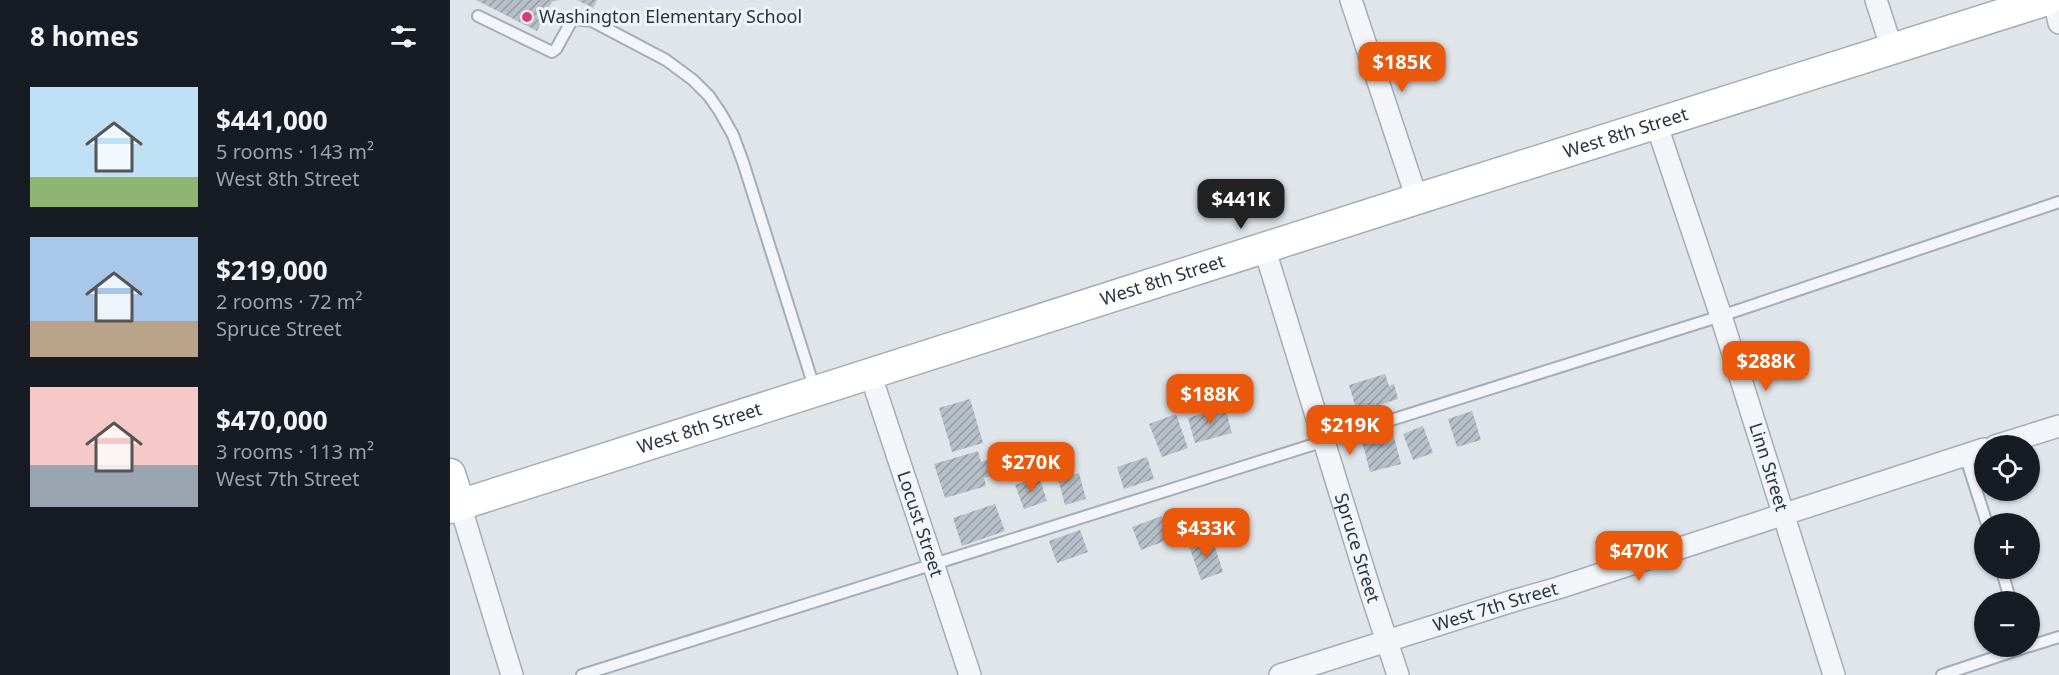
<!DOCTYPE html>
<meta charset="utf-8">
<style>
body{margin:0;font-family:"Noto Sans",sans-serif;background:#20242c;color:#f1f3f6;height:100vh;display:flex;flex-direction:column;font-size:22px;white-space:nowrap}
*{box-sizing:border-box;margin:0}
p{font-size:20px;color:#9ea1a6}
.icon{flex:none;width:33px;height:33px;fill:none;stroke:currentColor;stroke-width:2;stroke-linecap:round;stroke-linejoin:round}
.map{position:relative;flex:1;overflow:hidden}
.side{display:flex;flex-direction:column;background:#171b24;width:450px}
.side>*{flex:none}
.controls{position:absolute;left:1524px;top:435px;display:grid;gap:12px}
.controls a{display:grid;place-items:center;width:66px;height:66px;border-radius:50%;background:#171b24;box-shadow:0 2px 4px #0004;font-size:30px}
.price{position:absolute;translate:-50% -51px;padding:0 14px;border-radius:12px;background:#ea580c;color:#fff;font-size:20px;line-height:39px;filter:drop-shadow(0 2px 3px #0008)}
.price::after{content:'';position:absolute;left:50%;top:36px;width:18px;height:14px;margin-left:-9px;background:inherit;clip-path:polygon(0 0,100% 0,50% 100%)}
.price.selected{background:#222;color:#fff}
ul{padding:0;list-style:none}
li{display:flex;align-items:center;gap:18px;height:150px;padding:0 30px}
li span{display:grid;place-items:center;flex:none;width:168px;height:120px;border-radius:0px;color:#555}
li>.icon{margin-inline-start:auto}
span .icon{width:72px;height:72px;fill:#fffc;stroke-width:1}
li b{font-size:26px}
h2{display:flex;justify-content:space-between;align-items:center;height:72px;padding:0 30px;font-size:26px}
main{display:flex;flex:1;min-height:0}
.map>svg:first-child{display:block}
.building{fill:url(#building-hatch)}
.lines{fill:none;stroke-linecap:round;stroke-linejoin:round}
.lane-casing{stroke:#a5adb5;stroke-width:14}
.street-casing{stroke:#a5adb5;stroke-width:24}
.secondary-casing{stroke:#a5adb5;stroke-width:33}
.lane{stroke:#f3f5f8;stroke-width:10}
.street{stroke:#f3f5f8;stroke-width:21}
.secondary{stroke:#fff;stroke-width:30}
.poi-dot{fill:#d83c6a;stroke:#f0f4f7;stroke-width:2}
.labels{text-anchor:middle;stroke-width:6;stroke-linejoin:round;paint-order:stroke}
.poi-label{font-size:18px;fill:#273543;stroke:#f0f4f7;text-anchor:start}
.street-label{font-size:18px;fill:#273543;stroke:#f0f4f7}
</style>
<main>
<section class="side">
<h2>8 homes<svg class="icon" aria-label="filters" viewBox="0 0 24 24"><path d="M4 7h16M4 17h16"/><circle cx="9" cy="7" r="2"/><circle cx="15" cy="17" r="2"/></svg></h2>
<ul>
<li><span style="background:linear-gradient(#bfe0f5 75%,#8fb573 0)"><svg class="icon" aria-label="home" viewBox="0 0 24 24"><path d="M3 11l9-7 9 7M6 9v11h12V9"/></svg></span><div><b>$441,000</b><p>5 rooms · 143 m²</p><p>West 8th Street</p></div></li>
<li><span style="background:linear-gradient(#a9c7e8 70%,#b9a48a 0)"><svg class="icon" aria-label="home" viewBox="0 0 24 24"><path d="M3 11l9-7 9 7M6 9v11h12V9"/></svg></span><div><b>$219,000</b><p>2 rooms · 72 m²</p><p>Spruce Street</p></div></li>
<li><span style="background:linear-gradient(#f6c9c9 65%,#9aa5b1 0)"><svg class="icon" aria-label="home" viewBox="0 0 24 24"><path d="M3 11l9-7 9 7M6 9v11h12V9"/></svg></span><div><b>$470,000</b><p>3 rooms · 113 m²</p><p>West 7th Street</p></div></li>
</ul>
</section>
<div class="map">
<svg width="1609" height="675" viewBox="0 0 1609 675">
<defs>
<pattern id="building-hatch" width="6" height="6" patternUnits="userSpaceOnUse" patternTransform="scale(1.5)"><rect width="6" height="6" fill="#b7bfc8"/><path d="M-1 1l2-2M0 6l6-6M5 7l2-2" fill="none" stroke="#959ca4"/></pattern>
</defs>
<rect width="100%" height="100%" fill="#e0e5ea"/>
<g class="building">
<polygon points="26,0 108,0 102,2 87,31"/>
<polygon points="127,0 147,0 143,8"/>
<polygon points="935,374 939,386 944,384 948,399 907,412 899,385"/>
<polygon points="520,399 533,443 502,452 489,408"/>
<polygon points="775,407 782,433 745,443 738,418"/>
<polygon points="1022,411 1031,440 1007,447 998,419"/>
<polygon points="726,414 738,448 712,457 699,424"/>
<polygon points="973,426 983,453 963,460 953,434"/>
<polygon points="943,433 951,464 920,472 912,441"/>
<polygon points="528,451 531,462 547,456 552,472 534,478 536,486 495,498 484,464"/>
<polygon points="697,457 704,479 674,489 667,467"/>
<polygon points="629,473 636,499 615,505 608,479"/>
<polygon points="589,477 597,501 574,509 565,485"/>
<polygon points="545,504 555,531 512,546 503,518"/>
<polygon points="712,516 720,539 691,550 682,527"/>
<polygon points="630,530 638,552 607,563 599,541"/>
<polygon points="762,538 773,572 751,580 739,546"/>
</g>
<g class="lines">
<defs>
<g id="lane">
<polyline points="28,16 102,52 106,49 121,22 125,19 142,21 216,60 243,80 259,96 270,112 283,135 293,162 365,390"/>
<polyline points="1515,455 1537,524"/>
<polyline points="1551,568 1561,602"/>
<polyline points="1580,646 1609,637"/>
<polyline points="132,675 1271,316 1609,202"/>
<polyline points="1492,675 1579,646"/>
</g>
<g id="street">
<polyline points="901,0 967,199"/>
<polyline points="1426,0 1442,49"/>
<polyline points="1604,0 1609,23"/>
<path id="s1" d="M1206,123l65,193 113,359"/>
<path id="s2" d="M814,247l105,340 29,88"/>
<path id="s3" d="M420,373l100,302"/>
<polyline points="1545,446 1609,426"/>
<polyline points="10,505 62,675"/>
<path id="s4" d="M830,675l236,-75 42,-12 426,-139"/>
</g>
<g id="secondary">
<polyline points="0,474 10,505"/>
<path id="s5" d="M0,508l967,-309 630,-199"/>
</g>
</defs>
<use href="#lane" class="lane-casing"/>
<use href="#street" class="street-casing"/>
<use href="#secondary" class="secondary-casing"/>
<use href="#lane" class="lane"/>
<use href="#street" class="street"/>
<use href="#secondary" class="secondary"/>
</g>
<circle class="poi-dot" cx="77" cy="17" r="6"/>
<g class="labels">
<g class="poi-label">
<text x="89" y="23">Washington Elementary School</text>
</g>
<g class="street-label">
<text dy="6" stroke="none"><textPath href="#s5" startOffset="1234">West 8th Street</textPath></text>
<text dy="6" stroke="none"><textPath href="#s5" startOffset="748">West 8th Street</textPath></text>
<text dy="6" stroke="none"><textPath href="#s5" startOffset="262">West 8th Street</textPath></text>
<text dy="6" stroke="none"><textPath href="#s1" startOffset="362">Linn Street</textPath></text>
<text dy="6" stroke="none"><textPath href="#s3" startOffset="159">Locust Street</textPath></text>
<text dy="6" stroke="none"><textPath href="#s2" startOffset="315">Spruce Street</textPath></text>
<text dy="6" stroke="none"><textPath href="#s4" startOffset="226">West 7th Street</textPath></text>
</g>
</g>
</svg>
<div class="controls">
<a><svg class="icon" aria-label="locate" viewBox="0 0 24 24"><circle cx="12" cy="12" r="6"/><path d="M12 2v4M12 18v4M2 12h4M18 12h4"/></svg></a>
<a>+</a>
<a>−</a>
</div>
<b class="price" style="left:952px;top:93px">$185K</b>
<b class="price selected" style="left:791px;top:230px">$441K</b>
<b class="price" style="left:1316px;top:392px">$288K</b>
<b class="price" style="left:760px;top:425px">$188K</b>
<b class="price" style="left:900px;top:456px">$219K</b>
<b class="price" style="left:581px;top:493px">$270K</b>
<b class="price" style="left:756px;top:559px">$433K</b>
<b class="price" style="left:1189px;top:582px">$470K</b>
</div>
</main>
